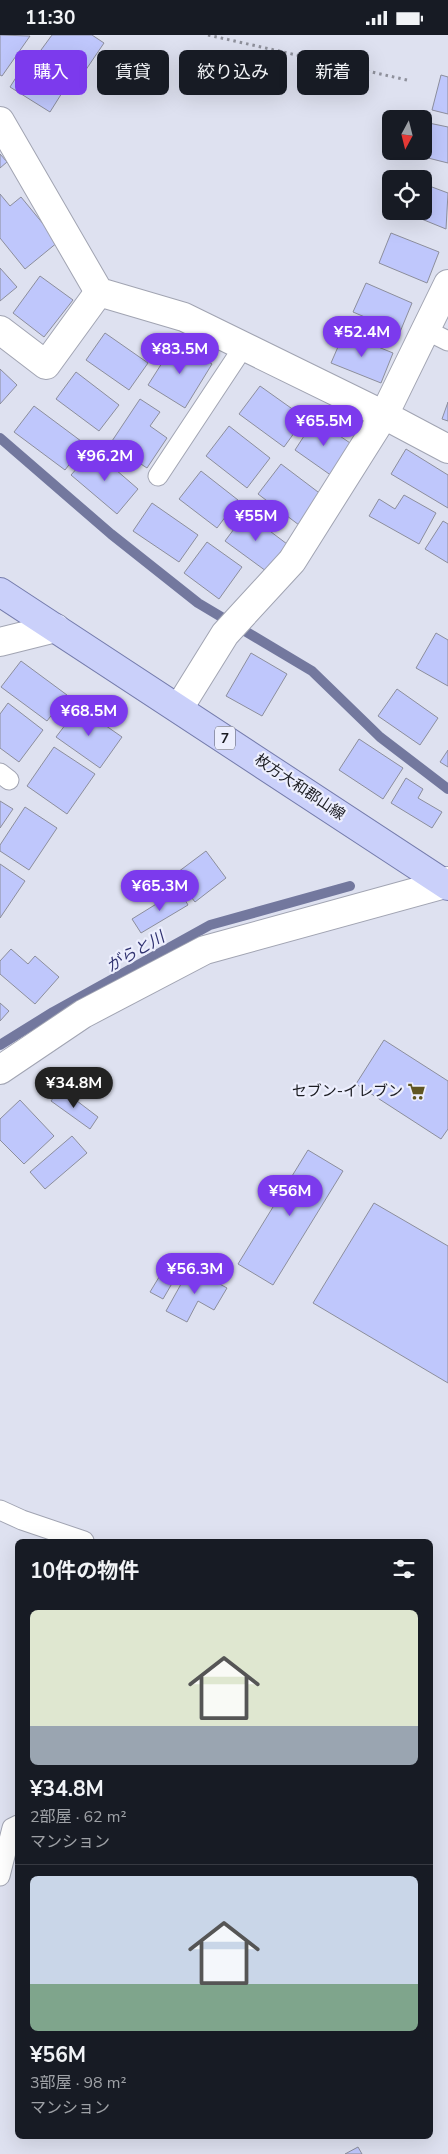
<!DOCTYPE html>
<html lang="ja">
<meta charset="utf-8">
<style>
body{margin:0;font-family:"Nunito Sans","Noto Sans JP",sans-serif;background:#20242c;color:#f1f3f6;height:100vh;display:flex;flex-direction:column;font-size:19px;white-space:nowrap}
*{box-sizing:border-box;margin:0}
p{font-size:16px;color:#9ea1a6}
.icon{flex:none;width:28px;height:28px;fill:none;stroke:currentColor;stroke-width:2;stroke-linecap:round;stroke-linejoin:round}
.map{position:relative;flex:1;overflow:hidden}
.details{position:absolute;left:15px;top:1504px;width:418px;height:600px;display:flex;flex-direction:column;background:#171b24;border-radius:8px;box-shadow:0 5px 20px #0002}
.details>*{flex:none}
.banner{position:absolute;left:15px;top:15px;width:419px;height:45px;display:flex;gap:10px}
.needle{width:32px;rotate:187deg}
.tools{position:absolute;left:382px;top:75px;display:grid;gap:10px}
.tools a{display:grid;place-items:center;width:50px;height:50px;border-radius:8px;background:#171b24;box-shadow:0 5px 20px #0002;font-size:25px}
.price{position:absolute;translate:-50% -42px;padding:0 11px;border-radius:18px;background:#7c3aed;color:#fff;font-size:16px;line-height:32px;filter:drop-shadow(0 1px 2px #0008)}
.price::after{content:'';position:absolute;left:50%;top:30px;width:15px;height:11px;margin-left:-8px;background:inherit;clip-path:polygon(0 0,100% 0,50% 100%)}
.price.current{background:#222;color:#fff}
ul{padding:0;list-style:none}
li{display:grid;align-content:center;gap:10px;height:265px;padding:0 15px}
li+li{border-top:1px solid #363941}
li span{display:grid;place-items:center;height:155px;border-radius:8px;color:#555}
li>.icon{margin-inline-start:auto}
span .icon{width:90px;height:90px;fill:#fffc;stroke-width:1}
li b{font-size:21px}
h2{display:flex;justify-content:space-between;align-items:center;height:60px;padding:0 15px;font-size:21px}
.tag{padding:0 18px;border-radius:8px;background:#171b24;box-shadow:0 5px 20px #0002;font-size:18px;line-height:45px}
.tag.current{background:#7c3aed;color:#fff}
.status{display:flex;justify-content:space-between;align-items:center;height:35px;padding:0 25px;background:#171b24;direction:ltr}
.status svg{height:14px;fill:currentColor}
.map>svg:first-child{display:block}
.lines{fill:none;stroke-linecap:round;stroke-linejoin:round}
.stream{stroke:#73789e;stroke-width:10}
.building{fill:#bfc7fc;stroke:#8c8e9c}
.lane-casing{stroke:#a1a4b2;stroke-width:21}
.street-casing{stroke:#a1a4b2;stroke-width:30}
.primary-casing{stroke:#757cac;stroke-width:30}
.path{stroke:#8f919c;stroke-width:3;stroke-dasharray:2.5 4;stroke-linecap:butt}
.lane{stroke:#fff;stroke-width:19}
.street{stroke:#fff;stroke-width:28}
.primary{stroke:#cad0fa;stroke-width:28}
.labels{text-anchor:middle;stroke-width:4.5;stroke-linejoin:round;paint-order:stroke}
.shield{fill:#eceefd;stroke:#595a63;stroke-width:1}
.shield-label{font-size:14px;font-weight:bold;fill:#1a1b21}
.street-label{font-size:15px;fill:#1a1b21;stroke:#eceefd}
.poi-label{font-size:15px;fill:#1a1b21;stroke:#eceefd;text-anchor:end}
.water-label{font-size:16px;font-style:italic;fill:#313371;stroke:#eceefd}
</style>
<div class="status"><b>11:30</b><svg viewBox="0 0 49 12"><path d="M0 12V9h3v3zM5 12V6h3v6zM10 12V3h3v9zM15 12V0h3v12zM26 1h20v11H26zM47 4h2v5h-2z"/></svg></div>
<div class="map">
<svg width="448" height="2119" viewBox="0 0 448 2119">
<rect width="100%" height="100%" fill="#dee1f0"/>
<g class="lines">
<g class="stream">
<polyline points="0,403 111,499 198,568 312,636 380,702 448,754"/>
<polyline points="0,1010 53,977 210,890 350,851"/>
</g>
</g>
<g class="building">
<polygon points="0,0 30,1 2,41 0,40"/>
<polygon points="52,0 92,0 104,8 81,42 41,15"/>
<polygon points="32,17 72,42 50,77 10,52"/>
<polygon points="441,40 448,42 448,79 432,75"/>
<polygon points="424,87 448,92 448,128 416,120 417,116 424,116"/>
<polygon points="0,119 7,127 0,133"/>
<polygon points="424,149 448,158 446,194 402,176 424,176"/>
<polygon points="0,159 10,171 21,162 58,207 25,234 0,203"/>
<polygon points="391,198 439,217 427,248 379,228"/>
<polygon points="0,233 17,252 0,266"/>
<polygon points="40,241 73,265 44,302 13,278"/>
<polygon points="366,248 412,268 400,297 353,277"/>
<polygon points="105,298 148,328 129,355 86,325"/>
<polygon points="344,298 393,318 381,348 331,328"/>
<polygon points="176,306 212,329 185,373 148,350"/>
<polygon points="0,334 17,350 0,369"/>
<polygon points="76,337 119,370 99,396 56,364"/>
<polygon points="260,351 305,383 284,412 239,379"/>
<polygon points="140,364 160,377 150,391 167,403 147,433 110,409"/>
<polygon points="448,367 448,386 442,384"/>
<polygon points="34,371 85,409 65,435 14,397"/>
<polygon points="315,384 353,410 332,441 295,415"/>
<polygon points="229,391 270,423 247,453 206,421"/>
<polygon points="406,414 448,440 448,473 391,439"/>
<polygon points="93,415 138,454 117,479 71,440"/>
<polygon points="281,429 322,460 299,490 258,459"/>
<polygon points="201,436 238,465 217,493 179,464"/>
<polygon points="404,460 436,478 419,509 369,481 379,464 395,474"/>
<polygon points="152,468 198,500 179,527 133,496"/>
<polygon points="246,478 287,509 266,536 225,506"/>
<polygon points="443,486 448,489 448,528 425,514"/>
<polygon points="207,507 242,532 219,564 184,538"/>
<polygon points="436,598 448,605 448,651 416,633"/>
<polygon points="251,618 287,639 262,681 226,661"/>
<polygon points="21,626 67,660 47,686 1,652"/>
<polygon points="397,654 438,683 420,710 378,681"/>
<polygon points="8,668 43,695 19,727 0,713 0,679"/>
<polygon points="79,672 122,702 100,733 56,702"/>
<polygon points="359,704 403,733 383,764 339,735"/>
<polygon points="54,712 95,739 67,779 27,751"/>
<polygon points="448,715 448,732 440,727"/>
<polygon points="406,743 423,754 418,763 442,777 432,793 391,768"/>
<polygon points="0,766 13,774 0,793"/>
<polygon points="25,772 57,793 29,835 0,816 0,810"/>
<polygon points="206,816 226,843 195,867 174,840"/>
<polygon points="0,829 25,846 0,883"/>
<polygon points="179,855 188,870 141,898 132,884"/>
<polygon points="11,914 28,929 35,921 59,942 35,969 0,939 0,926"/>
<polygon points="0,968 9,976 0,986"/>
<polygon points="384,1005 448,1046 448,1094 441,1104 356,1049"/>
<polygon points="60,1053 98,1082 90,1094 51,1066"/>
<polygon points="20,1065 54,1101 24,1129 0,1105 0,1084"/>
<polygon points="72,1101 87,1118 45,1154 30,1137"/>
<polygon points="308,1115 343,1136 273,1250 238,1229"/>
<polygon points="374,1168 448,1211 448,1348 313,1268"/>
<polygon points="173,1219 185,1226 163,1264 150,1257"/>
<polygon points="190,1233 227,1253 214,1275 198,1266 187,1287 166,1276"/>
<polygon points="358,2112 362,2119 345,2119"/>
</g>
<g class="lines">
<defs>
<g id="lane">
<polyline points="426,295 448,306"/>
<polyline points="158,441 244,311"/>
<polyline points="0,738 9,745"/>
<polyline points="0,1475 22,1485 84,1506"/>
<polyline points="0,1841 12,1793 18,1790"/>
</g>
<g id="street">
<polyline points="0,86 99,257 184,282 384,380 292,526 225,599 179,673"/>
<polyline points="448,249 384,380 448,414"/>
<polyline points="0,295 46,330 99,257"/>
<polyline points="0,607 56,593"/>
<polyline points="0,1035 83,979 205,915 445,849 448,846"/>
</g>
<polyline id="primary" points="0,557 448,851"/>
</defs>
<use href="#lane" class="lane-casing"/>
<use href="#street" class="street-casing"/>
<use href="#primary" class="primary-casing"/>
<polyline class="path" points="208,0 407,45"/>
<use href="#lane" class="lane"/>
<use href="#street" class="street"/>
<use href="#primary" class="primary"/>
</g>
<defs>
<symbol id="supermarket-bare" viewBox="-9 -9 18 18"><path d="M-6-5.5h2.5l.6 2H6L4.5 2H-2.5L-4.4-4H-6ZM-1.5 3.2a1.3 1.3 0 1 0 .1 0ZM3 3.2a1.3 1.3 0 1 0 .1 0Z" fill="#605622" stroke="#eceefd" stroke-width="2.5" paint-order="stroke"/></symbol>
</defs>
<g fill-rule="evenodd">
<use href="#supermarket-bare" x="404" y="1044" width="25" height="25"/>
</g>
<g class="labels">
<rect class="shield" x="215" y="691.5" width="20" height="23" rx="4"/>
<g class="shield-label">
<text x="225" y="708">7</text>
</g>
<g class="street-label">
<text transform="translate(300 752) rotate(34)" y="5">枚方大和郡山線</text>
</g>
<g class="poi-label">
<text x="403" y="1061">セブン-イレブン</text>
</g>
<g class="water-label">
<text transform="translate(135 916) rotate(-30)" y="6">がらと川</text>
</g>
</g>
</svg>
<div class="tools">
<a><svg class="needle" viewBox="-14 -14 28 28"><path d="M0-13l5 13h-10z" fill="#e53935"/><path d="M0 13l5-13h-10z" fill="#9ea1a6"/></svg></a>
<a><svg class="icon" aria-label="locate" viewBox="0 0 24 24"><circle cx="12" cy="12" r="6"/><path d="M12 2v4M12 18v4M2 12h4M18 12h4"/></svg></a>
</div>
<b class="price" style="left:362px;top:323px">¥52.4M</b>
<b class="price" style="left:180px;top:340px">¥83.5M</b>
<b class="price" style="left:324px;top:412px">¥65.5M</b>
<b class="price" style="left:105px;top:447px">¥96.2M</b>
<b class="price" style="left:256px;top:507px">¥55M</b>
<b class="price" style="left:89px;top:702px">¥68.5M</b>
<b class="price" style="left:160px;top:877px">¥65.3M</b>
<b class="price current" style="left:74px;top:1074px">¥34.8M</b>
<b class="price" style="left:290px;top:1182px">¥56M</b>
<b class="price" style="left:195px;top:1260px">¥56.3M</b>
<div class="banner">
<a class="tag current">購入</a>
<a class="tag">賃貸</a>
<a class="tag">絞り込み</a>
<a class="tag">新着</a>
</div>
<section class="details">
<h2>10件の物件<svg class="icon" aria-label="filters" viewBox="0 0 24 24"><path d="M4 7h16M4 17h16"/><circle cx="9" cy="7" r="2"/><circle cx="15" cy="17" r="2"/></svg></h2>
<ul>
<li><span style="background:linear-gradient(#dfe7d0 75%,#9aa5b1 0)"><svg class="icon" aria-label="home" viewBox="0 0 24 24"><path d="M3 11l9-7 9 7M6 9v11h12V9"/></svg></span><div><b>¥34.8M</b><p>2部屋 · 62 m²</p><p>マンション</p></div></li>
<li><span style="background:linear-gradient(#c9d6e8 70%,#7fa58c 0)"><svg class="icon" aria-label="home" viewBox="0 0 24 24"><path d="M3 11l9-7 9 7M6 9v11h12V9"/></svg></span><div><b>¥56M</b><p>3部屋 · 98 m²</p><p>マンション</p></div></li>
</ul>
</section>
</div>
